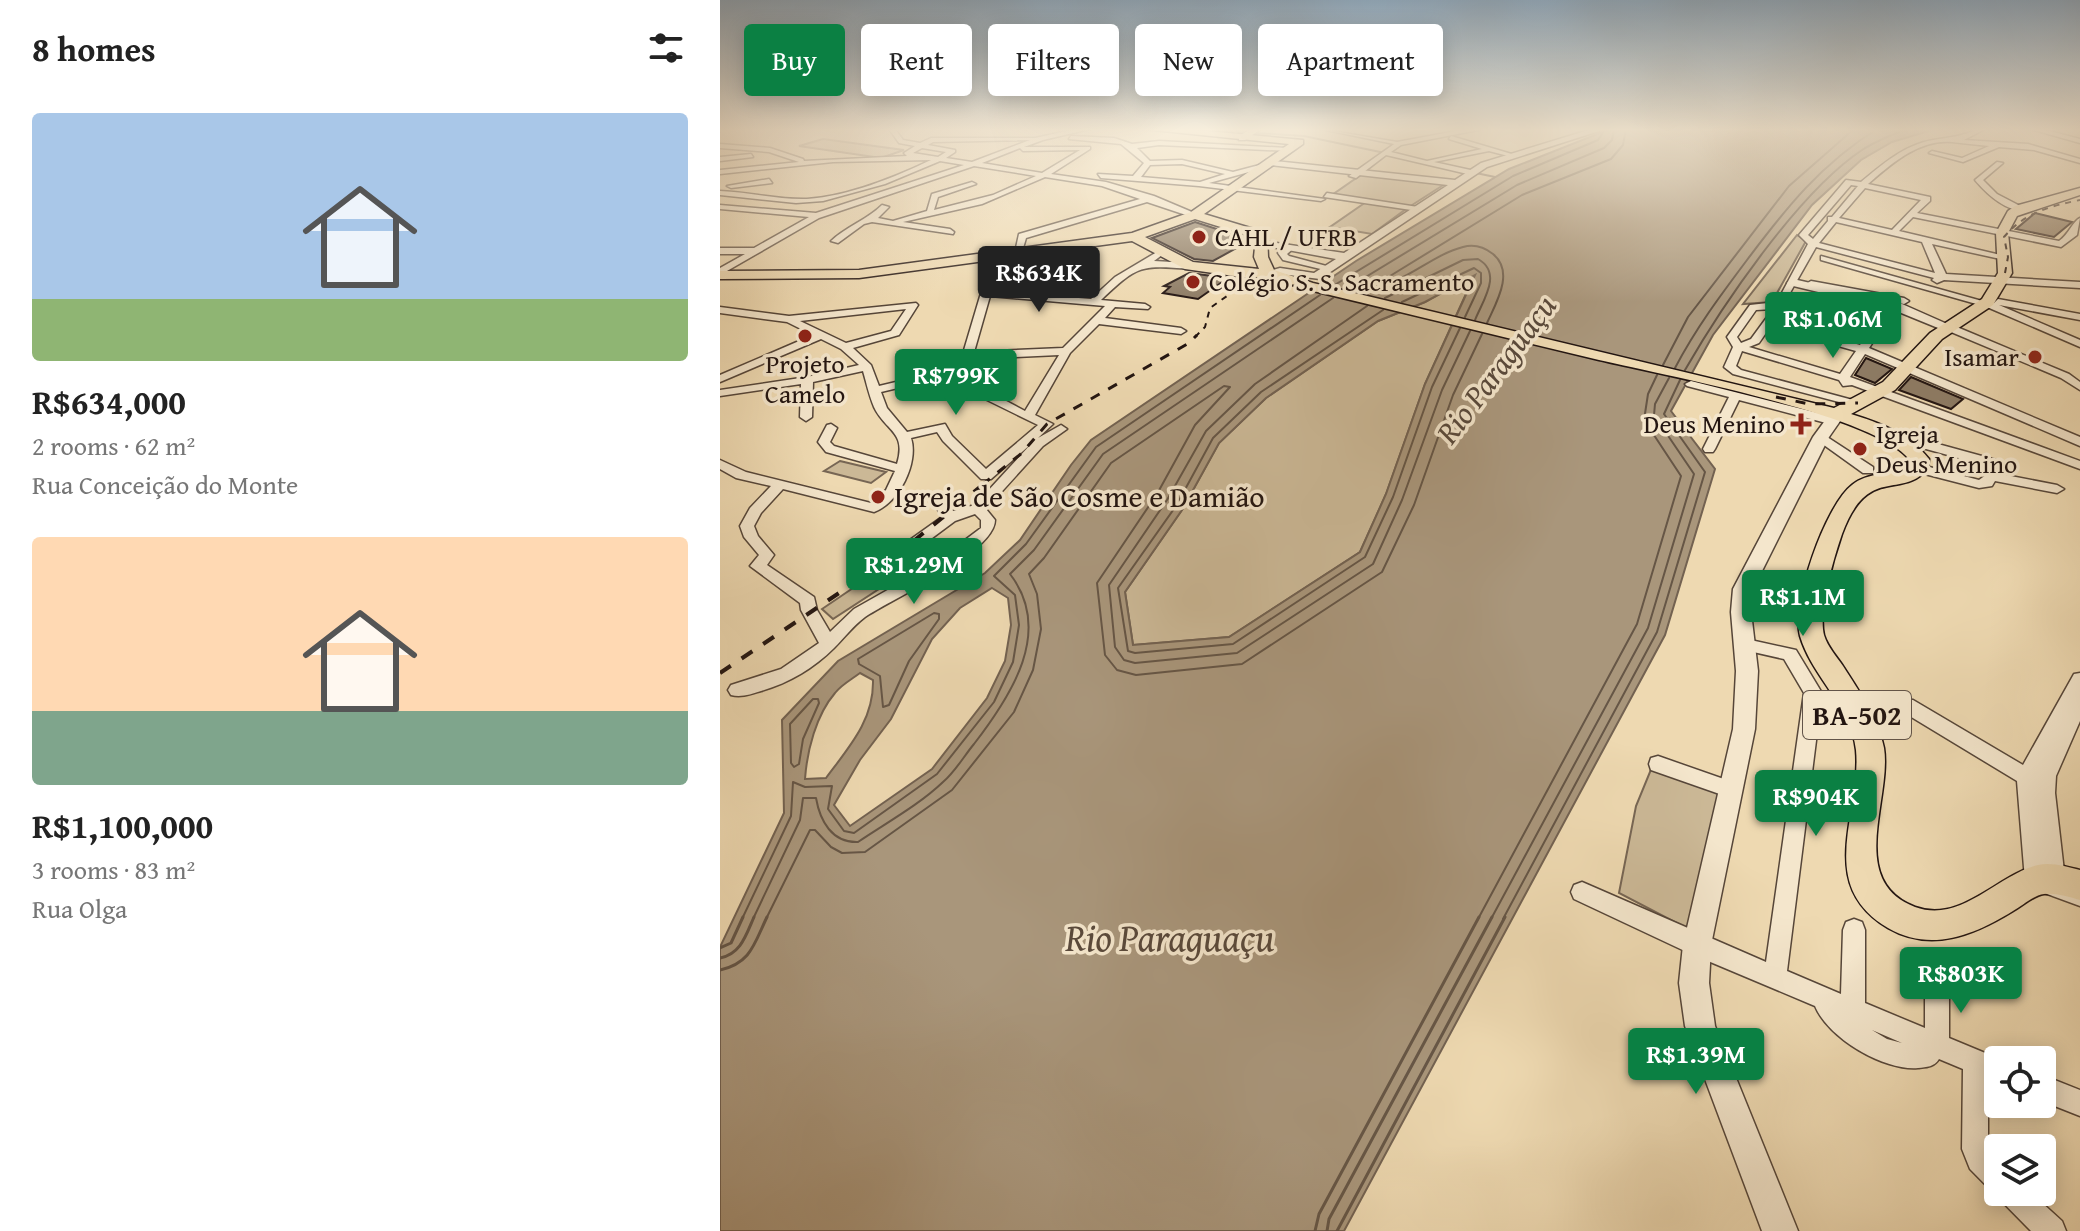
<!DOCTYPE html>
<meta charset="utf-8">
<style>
body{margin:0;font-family:"Gentium Book Plus",serif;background:#f6f6f6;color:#222;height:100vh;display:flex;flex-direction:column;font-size:30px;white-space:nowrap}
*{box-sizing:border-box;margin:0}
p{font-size:26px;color:#767676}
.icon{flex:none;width:44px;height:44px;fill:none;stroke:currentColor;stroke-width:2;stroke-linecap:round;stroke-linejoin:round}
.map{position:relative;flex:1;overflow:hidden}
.panel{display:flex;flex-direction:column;background:#fff;width:720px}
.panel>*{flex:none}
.hud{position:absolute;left:24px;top:24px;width:760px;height:72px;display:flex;gap:16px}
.controls{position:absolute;left:1264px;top:1046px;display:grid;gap:16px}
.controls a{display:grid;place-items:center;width:72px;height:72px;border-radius:8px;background:#fff;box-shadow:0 4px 20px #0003;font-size:40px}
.price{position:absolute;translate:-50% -68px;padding:0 18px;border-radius:8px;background:#0b8043;color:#fff;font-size:26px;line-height:52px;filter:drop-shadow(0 2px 4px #0008)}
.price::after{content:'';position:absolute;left:50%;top:48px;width:24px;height:18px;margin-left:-12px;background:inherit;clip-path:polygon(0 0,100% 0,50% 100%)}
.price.selected{background:#222;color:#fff}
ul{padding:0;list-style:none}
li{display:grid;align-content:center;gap:16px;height:424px;padding:0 32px}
li span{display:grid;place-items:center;height:248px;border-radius:8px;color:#555}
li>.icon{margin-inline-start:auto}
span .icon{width:144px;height:144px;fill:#fffc;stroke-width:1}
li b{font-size:34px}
h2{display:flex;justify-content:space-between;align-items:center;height:96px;padding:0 32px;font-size:34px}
.tag{padding:0 28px;border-radius:8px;background:#fff;box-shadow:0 4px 20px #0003;font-size:28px;line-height:72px}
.tag.selected{background:#0b8043;color:#fff}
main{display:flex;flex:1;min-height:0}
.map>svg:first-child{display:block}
.green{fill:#cbb896;stroke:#776654;stroke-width:2}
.water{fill:#a9967b;stroke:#736251;stroke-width:2;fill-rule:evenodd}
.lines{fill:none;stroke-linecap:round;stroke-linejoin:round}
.shore-far1{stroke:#665646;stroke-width:2}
.shore{stroke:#665646;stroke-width:3}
.stream{stroke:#736251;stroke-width:2}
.building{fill:#8d7b64;stroke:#231511;stroke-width:2}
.minor-casing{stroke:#564639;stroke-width:3}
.tertiary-casing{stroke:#564639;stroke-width:3}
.primary-casing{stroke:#231511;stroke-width:3}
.minor{fill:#f4e6cc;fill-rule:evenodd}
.tertiary{fill:#f4e6cc;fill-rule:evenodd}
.primary{fill:#eed9b1;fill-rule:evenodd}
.rail-far2{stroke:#231511;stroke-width:2;stroke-dasharray:6 6;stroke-linecap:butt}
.rail-far1{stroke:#231511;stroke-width:3;stroke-dasharray:10 10;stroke-linecap:butt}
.rail{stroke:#231511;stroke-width:4;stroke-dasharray:13 13;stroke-linecap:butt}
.poi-dot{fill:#8f2418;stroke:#f4e6cc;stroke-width:3}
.labels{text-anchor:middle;stroke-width:7;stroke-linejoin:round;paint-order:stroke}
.far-poi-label{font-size:26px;fill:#231511;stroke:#f4e6cc;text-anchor:start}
.shield{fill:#f4e6cc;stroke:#625449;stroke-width:2}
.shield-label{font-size:28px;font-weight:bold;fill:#231511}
.poi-label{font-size:30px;fill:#231511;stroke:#f4e6cc;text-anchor:start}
.water-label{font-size:32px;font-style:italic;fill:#59493b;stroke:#f4e6cc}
.near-water-label{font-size:38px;font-style:italic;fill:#59493b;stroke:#f4e6cc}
</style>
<main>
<section class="panel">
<h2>8 homes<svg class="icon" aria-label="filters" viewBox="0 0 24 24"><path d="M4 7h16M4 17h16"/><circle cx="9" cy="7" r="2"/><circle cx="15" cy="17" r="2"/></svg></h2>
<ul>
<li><span style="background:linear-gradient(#a9c7e8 75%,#8fb573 0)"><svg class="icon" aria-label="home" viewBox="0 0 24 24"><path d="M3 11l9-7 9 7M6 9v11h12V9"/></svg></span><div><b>R$634,000</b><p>2 rooms · 62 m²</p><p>Rua Conceição do Monte</p></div></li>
<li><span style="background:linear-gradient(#ffd9b3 70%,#7fa58c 0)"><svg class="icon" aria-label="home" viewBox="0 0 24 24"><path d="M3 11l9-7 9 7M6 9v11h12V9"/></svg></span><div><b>R$1,100,000</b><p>3 rooms · 83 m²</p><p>Rua Olga</p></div></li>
</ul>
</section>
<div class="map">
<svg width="1360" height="1231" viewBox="0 0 1360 1231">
<rect width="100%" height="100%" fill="#eed9b1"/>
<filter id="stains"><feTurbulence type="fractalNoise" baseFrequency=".0025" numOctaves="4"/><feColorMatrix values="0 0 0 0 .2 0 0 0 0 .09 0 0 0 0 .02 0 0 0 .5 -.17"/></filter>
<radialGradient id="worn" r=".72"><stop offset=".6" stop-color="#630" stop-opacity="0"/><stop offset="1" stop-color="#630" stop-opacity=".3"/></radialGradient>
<g class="green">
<polygon points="103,139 184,150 161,158 79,146"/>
<polygon points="645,172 728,182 689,207 612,195"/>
<polygon points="646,202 686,209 652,234 610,227"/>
<polygon points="1077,235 1086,241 1052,302 1023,304"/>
<polygon points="755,274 705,384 666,494 640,552 509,637 413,645 405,592 462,510 499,443 546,398 658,321 705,302"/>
<polygon points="120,461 166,472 151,483 104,471"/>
<polygon points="173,561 188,570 113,619 102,609"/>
<polygon points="932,767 1001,791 970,930 899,893 916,806"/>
</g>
<path class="water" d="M890,129h325l-43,13 -31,18 -49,45 -99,130 -42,76 44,58 -50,166 -321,596h-624v-284l64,-134 -2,-93 56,-59 147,-88 35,-33 51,-75 20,-25 265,-179 153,-92zM755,275l-50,109 -39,110 -26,58 -131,85 -96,8 -8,-53 57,-82 37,-67 47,-45 112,-77 47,-19zM272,588l16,10 3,27 -6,36 -18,37 -55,71 -82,57 -16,-21 26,-45 31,-41 41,-80 28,-31zM140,673l13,7c1,40 -24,67 -47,98l-21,1c2,-28 11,-64 30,-86 6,-8 17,-14 25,-20z"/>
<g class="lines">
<g class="shore-far1">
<polyline points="613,286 793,176 878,140 884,131"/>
<polyline points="626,289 797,185 884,148 892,140 894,129"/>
<path d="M665,298l78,-38 15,-1c25,14 5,41 -3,61"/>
<polyline points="682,302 754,268 761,273 761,283 745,317"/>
<polyline points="647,306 535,384 486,431 447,500 389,585 395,647 404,660 415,663 517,653 653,564 682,500 722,390 750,331"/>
<polyline points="663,310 541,392 493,438 456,506 398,588 408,651 415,653 513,644 645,557 673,497 712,387 740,328"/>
<path d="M767,323c9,-20 28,-51 6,-69 -9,-7 -19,-10 -30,-7 -24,6 -45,24 -68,34l-5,-5 132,-81 89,-36 12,-14 3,-16"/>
<polyline points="943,365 968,317 1069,186 1134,129"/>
<path d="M955,368c21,-40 45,-72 72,-108 39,-52 74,-96 130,-131"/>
<path d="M965,370c38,-66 114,-178 177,-220 14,-9 29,-15 44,-21"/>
<polygon points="214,613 219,614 219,619 189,661 169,705 163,707 160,676 139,664 138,659"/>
<polygon points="93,699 98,699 99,703 83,739 79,764 74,767 71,763 70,724"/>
<polyline points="22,919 71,816 73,782 85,787 112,786 108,809 124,831 134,833 217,774 274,702 293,662 299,625 295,595 274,576 306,544 376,447 600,295"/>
<path d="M33,919l47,-99 3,-22h13c4,23 16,45 42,44 28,-19 61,-37 85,-60 12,-10 21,-26 31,-38 37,-48 80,-113 36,-170l24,-24 69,-96 230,-156"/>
<polyline points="46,919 90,830 95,830 111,847 122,853 145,852 232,790 294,712 313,670 321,629 317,594 309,574 324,558 391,463 504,386 510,387 475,425 437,494 377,583 385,655 397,670 416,675 522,664 662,572 694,505 733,395 762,334"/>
<polyline points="758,919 917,624 961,476 924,420 928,394 937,375"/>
<polyline points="771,919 928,628 974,474 934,415 935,404 949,378"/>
<polyline points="783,919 937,632 985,472 944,414 960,380"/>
</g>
<g class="shore">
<polyline points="0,948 11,943 23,917"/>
<path d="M0,958c21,-4 26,-23 34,-41"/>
<path d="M0,970c31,-7 34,-26 47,-53"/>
<polyline points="595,1231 599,1214 759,917"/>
<polyline points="607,1231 609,1219 772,917"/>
<polyline points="617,1231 785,917"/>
</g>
<g class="stream">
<polyline points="485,129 527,132"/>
<polyline points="537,133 584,136 665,153"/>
<polyline points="756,173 775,177"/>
</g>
</g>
<g class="building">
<polygon points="1315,213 1352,222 1334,237 1296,229"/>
<polygon points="475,222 531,240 493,261 474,259 432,238"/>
<polygon points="469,273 508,278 478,299 443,293 450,287 444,286"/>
<polygon points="1146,358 1172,369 1155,383 1135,375"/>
<polygon points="1191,377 1243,399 1231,409 1179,390"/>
</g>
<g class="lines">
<defs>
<g id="minor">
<path d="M169,129h6l8,11 17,3 11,-5h104l41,-9h14l-47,11 -19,7h66v2l-39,25 55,8 48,14 45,19 -7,2 -45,-15 -121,36 -5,17 -7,2 5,-23 121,-35 -38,-13 -57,-9 -63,27 -79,18 47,7 4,3 -1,2 -81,-12 -8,2 -26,19 -7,-2c16,-15 36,-21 51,-36l7,2 -11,11 15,3 34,-10 5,-17 40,-12 4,2 -38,13 -4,13 59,-15 43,-19 -62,-10 -155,52 -99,57v-7l25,-14h-25v-6h34l55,-31 -89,-8v-4l96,8 148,-48 -24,-4 -55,23 -62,17 -27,2 -76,-8v-4c29,1 58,9 87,8 42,-3 86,-21 124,-39l-98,2 -113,12v-4l79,-8 -30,-10 -49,-4v-4l50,4 33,11 1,2 103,-5 -3,-3 11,-7 -16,-3zM310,140l-58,22 -26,-4 9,-6v-2l-27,-5 5,-3zM202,148l24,4 -8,5 -25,-4zM300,148l3,3 57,-1 -38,23 -60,-10z"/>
<polygon points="747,129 763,129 681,145 671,152 707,161 762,149 729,139 731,136 795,155 792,157 769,151 714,162 755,171 752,175 666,155 636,178 629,176 677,142"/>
<path d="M1257,129h8l-21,11 64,4 52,15v4l-46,-13 -35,-3 -36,15 -34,-9 3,-2 30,7 27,-12c-12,-1 -27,-3 -37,-4 -33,-3 -61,22 -84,42l62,13v4l-13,12 142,28c10,-7 14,-20 21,-23l-3,17 -16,12 -148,-30 -14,14 110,26 -4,3 -73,-16 14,30 134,8v6l-136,-8 -7,3 -5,-3 2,-2 -118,-31 -42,74 86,24 29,-41h6l2,2 -28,42 211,89v9l-215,-92 -15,23 230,84v8l-228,-84 -9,1 -4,-6 -97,-29 -6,15 5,4 123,33 -6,4 -125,-33 -9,-7 9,-20 -6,-10 23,-32 27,-3 31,-58 -9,-9 47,-55 15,2c22,-18 43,-37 72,-42 16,-3 28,-3 44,-11zM1131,185l7,1 -26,31h-4v4l-15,18 -5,-4zM1145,188l56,12 -29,30 -53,-12zM1116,222l86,20 13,31 -116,-30zM1053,309l-22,30 -10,4 -4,-6 19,-27zM1050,327l86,24 -16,23 -91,-27 10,-4z"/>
<polygon points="1310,129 1322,129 1360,139 1360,143"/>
<path d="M351,136l43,2 18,6 27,-3 129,7 2,3 -131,-6 -22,3 13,13 32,-1 51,12 34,-9v4l-58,16 116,16 -4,2 -122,-15 -98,-8 -3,-4 35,2 11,-13 -23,-19 -52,-5zM462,164l43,10 -25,8 -59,-5 9,-12z"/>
<polygon points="31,154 33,157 0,161 0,157"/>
<path d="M1277,162l6,1 -20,17 14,14 25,13v4c-19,-2 -35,-17 -47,-31z"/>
<polygon points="49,179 52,183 11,188 7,186"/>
<polygon points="607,193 698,207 702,209 698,211 604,197"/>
<polygon points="568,245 575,247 567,254 569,256 614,268 609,271 563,260 558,253"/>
<path d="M442,249l4,3 -12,9 36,2 5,3 -5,3c-50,-4 -52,-4 -89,31l44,4 5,3 -2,2 -33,-2 -10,11 76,10 5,3 -5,3 -82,-10 -29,29 -35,62 18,9 -15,14 23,-13 6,4 -24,17 -57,63 9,11c0,32 -103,79 -130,97 -12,9 -20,20 -31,31 -20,20 -45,35 -73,43 -10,3 -20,7 -30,4l-3,-5 3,-5 50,-16 38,-26 -18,-33 -1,-7 -50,-37 9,-11 -15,-18 -4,-11 10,-18 21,-22 -35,-8 -16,-9v-9l26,12 125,31 15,-13 9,-19 -69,-19 -8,-10 9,-17 4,-1 6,4 -7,14 4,4 63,18c10,-33 -11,-32 -23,-57 -5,-12 -7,-22 -11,-36l-50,11 -1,35 -6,4 -6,-4 1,-33 -81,12v-6l87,-13 52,-12 -18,-16 -20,-10 -101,43v-7l93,-40 -26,-13 -67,-9v-6l69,9 127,-13 2,2 -19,30 -46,13 18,17 8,21 80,-19 22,-74 -1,-36 7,2 4,32 100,8 24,-22zM270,296l115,10 -42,42 -89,4zM186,309l-15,22 -45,12 -46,-22zM339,355l-34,56 -32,-17 -23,-25 2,-10zM241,373l24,26 53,26 -52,44 -34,-33 -7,-12 -38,8 -20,-24 -6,-16zM217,432l6,9 38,38h10l40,-35 -56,61 -22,6 -3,-4h-10l-2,3 4,7 -42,30 -8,1 -2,3 2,3 31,16 -69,39 -24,23 -13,-22 -3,-13 -47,-32 7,-10 -16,-19 -4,-10 7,-13 22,-24 91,23c25,-9 45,-49 37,-74zM255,514l6,6v8l-44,33 -3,2 -22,-10 43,-32z"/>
<polygon points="1101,256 1262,301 1274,303 1278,299 1360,314 1360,320 1279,305 1360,340 1360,347 1267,307 1101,260"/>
<polygon points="316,281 319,282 319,286 286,291 281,288"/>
<polygon points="1091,281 1184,298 1189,301 1184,304 1088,286 1086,284"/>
<polygon points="1224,325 1232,325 1349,374 1360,382 1360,390 1341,378 1224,329"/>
<polygon points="971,381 1114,417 1116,420 1110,424 1019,400 995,449 993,452 985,452 983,449 1009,397 967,386 965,384"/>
<polygon points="1101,433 1153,467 1153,473 1143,473 1097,440 1097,434"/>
<polygon points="1188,441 1207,441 1280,461 1281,464 1275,468 1206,449 1184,448 1182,445"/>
<polygon points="1198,464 1259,480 1270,472 1337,485 1344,489 1337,493 1275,481 1272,486 1259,488 1193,471 1193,465"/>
<path d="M1026,639l50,11 26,43 -35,278 54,23 2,-64 3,-8 8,-3 8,3 3,8v73l60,25v-45l4,-8 8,-4 8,4 4,8v55l53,22h-4v24l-10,-5v70l10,12v31h32l32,29 4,10h-35l-61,-62 -8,-20 1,-80 -24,-10c-5,8 -12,8 -21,9 -34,3 -90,-30 -103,-62l-126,-53 -115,-54 -3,-7 3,-7 8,-3 184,80 38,-269 -20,-34 -44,-10 -2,-4 2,-4zM1152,1030l30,13 -15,-4z"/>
<polygon points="1360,673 1360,721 1336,776 1335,793 1345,880 1360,886 1360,906 1308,887 1305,880 1297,781 1183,712 1129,707 1123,705 1120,700 1123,695 1129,693 1193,700 1303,765 1354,674"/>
<polygon points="938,756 1018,784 1021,790 1018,796 1011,798 931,770 929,764 931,758"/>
<polygon points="1322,1075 1360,1090 1360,1116 1322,1101"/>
</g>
<g id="tertiary">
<polygon points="531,129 541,129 525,140 519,140 519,136"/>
<polygon points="601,129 683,143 679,145"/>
<polygon points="872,129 885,129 767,167 600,279 560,274 548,276 542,273 560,268 594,273 616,259 541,245 537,244 537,240 624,253 728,185 549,165 546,160 735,180 761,163"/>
<polygon points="1073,279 1182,304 1234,327 1223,330 1174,310 1069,285 1067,283"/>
<polygon points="1117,409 1125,414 1109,437 1033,589 1031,612 1038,671 1035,729 991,945 989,983 995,1026 1078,1231 1042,1231 965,1026 959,983 963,945 1013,729 1016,671 1011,612 1013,589 1093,437 1112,411"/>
</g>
<path id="primary" d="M423,129h42l118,11v4l-99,70 63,19 1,24 6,13 39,13 521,125 49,-26 47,-49 52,-34 16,-26 -2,-40 12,-22 7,-5 65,-18v7l-63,21 -9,17 4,40 -19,32 -51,34 -47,51 -44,24c29,9 59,20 78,45l-1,9c-26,33 -60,-5 -86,66 -8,23 -24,77 -18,101 3,11 13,22 19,31 16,25 35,52 41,82 8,50 -38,133 31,159 46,17 82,-32 123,-42 14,-3 29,2 42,5v30c-11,-3 -24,-7 -36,-6 -10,1 -22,12 -31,17 -39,24 -82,42 -125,17 -74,-44 -26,-115 -32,-178 -5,-44 -44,-73 -56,-114 -9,-32 25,-130 52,-151 15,-13 39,-10 56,-19l1,-7c-36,-45 -246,-84 -310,-99 -97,-23 -193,-47 -290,-70l-42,-13h-26l-56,-8 -53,-28 -273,37 -139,1v-8l139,-1 273,-37 59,-21 98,-68zM475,219l61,19 -2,19 5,12 -66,-7 -48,-25z"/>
</defs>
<use href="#minor" class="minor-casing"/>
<use href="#tertiary" class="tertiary-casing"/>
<use href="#primary" class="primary-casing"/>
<use href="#minor" class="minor"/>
<use href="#tertiary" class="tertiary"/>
<use href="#primary" class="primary"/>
<g class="rail-far2">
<path d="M1285,273l3,-16 -4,-20c20,-24 46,-31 76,-37"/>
<polyline points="548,285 589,286"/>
<polyline points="475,337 485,327 490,308 507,296"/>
</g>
<g class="rail-far1">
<polyline points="1056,397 1089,404 1138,403"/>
<polyline points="262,485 302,453 327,424 469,343 477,335"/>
</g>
<polyline class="rail" points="0,673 180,552 265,483"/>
</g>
<linearGradient id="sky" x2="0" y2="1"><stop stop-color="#8fa8bc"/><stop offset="0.43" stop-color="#f7eedc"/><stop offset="1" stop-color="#f7eedc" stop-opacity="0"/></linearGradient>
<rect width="1360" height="302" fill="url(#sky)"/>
<g class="poi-dot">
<circle cx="479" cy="237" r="8"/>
<circle cx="473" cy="282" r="8"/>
<circle cx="85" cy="336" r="8"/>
<circle cx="1315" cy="357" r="8"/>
<path d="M1077 412h8v8h8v8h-8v8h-8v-8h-8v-8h8z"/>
<circle cx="1140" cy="449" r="8"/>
<circle cx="158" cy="497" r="8"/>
</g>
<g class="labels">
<g class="far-poi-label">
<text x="495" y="246">CAHL / UFRB</text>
<text x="489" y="291">Colégio S. S. Sacramento</text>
<text x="1299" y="366" text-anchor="end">Isamar</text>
<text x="85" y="373" text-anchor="middle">Projeto<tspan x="85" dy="30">Camelo</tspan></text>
<text x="1065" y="433" text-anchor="end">Deus Menino</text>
<text x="1156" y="443">Igreja<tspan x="1156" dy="30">Deus Menino</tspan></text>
</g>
<rect class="shield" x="1083" y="691" width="108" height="48" rx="6"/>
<g class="shield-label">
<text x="1137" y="725">BA-502</text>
</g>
<g class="poi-label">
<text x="174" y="507">Igreja de São Cosme e Damião</text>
</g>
<g class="water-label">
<text transform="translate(776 369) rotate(-53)" y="11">Rio Paraguaçu</text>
</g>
<g class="near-water-label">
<text x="450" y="951">Rio Paraguaçu</text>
</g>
</g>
<rect width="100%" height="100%" filter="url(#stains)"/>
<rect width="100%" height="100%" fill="url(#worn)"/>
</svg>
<div class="controls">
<a><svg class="icon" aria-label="locate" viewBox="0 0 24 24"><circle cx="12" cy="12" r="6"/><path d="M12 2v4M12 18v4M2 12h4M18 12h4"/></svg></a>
<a><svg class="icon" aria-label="layers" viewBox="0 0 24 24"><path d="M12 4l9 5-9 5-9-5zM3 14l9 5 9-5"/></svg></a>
</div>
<b class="price selected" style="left:319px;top:314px">R$634K</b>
<b class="price" style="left:1113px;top:360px">R$1.06M</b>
<b class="price" style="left:236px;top:417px">R$799K</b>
<b class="price" style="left:194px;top:606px">R$1.29M</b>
<b class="price" style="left:1083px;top:638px">R$1.1M</b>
<b class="price" style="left:1096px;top:838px">R$904K</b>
<b class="price" style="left:1241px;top:1015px">R$803K</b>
<b class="price" style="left:976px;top:1096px">R$1.39M</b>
<div class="hud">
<a class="tag selected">Buy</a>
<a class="tag">Rent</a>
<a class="tag">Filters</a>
<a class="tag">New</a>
<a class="tag">Apartment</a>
</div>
</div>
</main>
